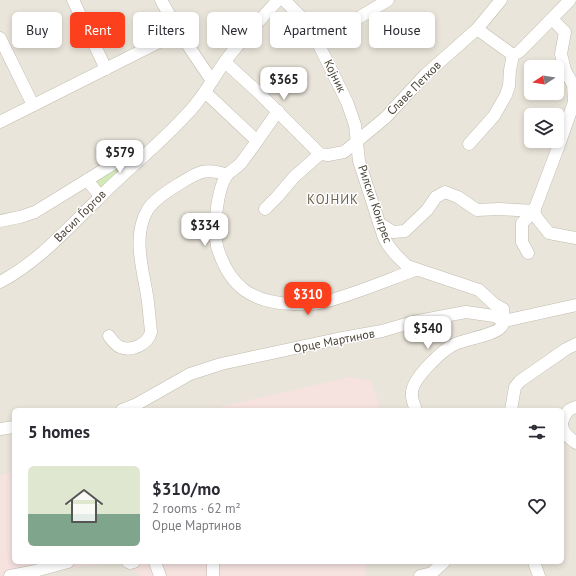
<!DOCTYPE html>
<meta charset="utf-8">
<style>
body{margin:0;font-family:"PT Sans",sans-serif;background:#f2f2f3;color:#2b2b33;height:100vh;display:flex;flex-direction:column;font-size:15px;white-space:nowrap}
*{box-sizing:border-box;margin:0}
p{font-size:13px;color:#7c7c81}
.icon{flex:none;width:22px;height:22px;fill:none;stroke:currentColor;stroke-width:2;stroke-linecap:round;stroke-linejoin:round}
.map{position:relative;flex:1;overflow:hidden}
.drawer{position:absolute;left:12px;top:408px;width:552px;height:156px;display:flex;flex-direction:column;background:#fff;border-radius:6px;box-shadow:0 2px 6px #0003}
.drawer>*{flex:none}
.guide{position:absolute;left:12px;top:12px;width:552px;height:36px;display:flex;gap:8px}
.needle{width:26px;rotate:258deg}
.buttons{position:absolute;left:524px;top:60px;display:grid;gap:8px}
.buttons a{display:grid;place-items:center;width:40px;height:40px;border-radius:6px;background:#fff;box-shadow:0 2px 6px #0003;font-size:20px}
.price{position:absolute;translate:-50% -34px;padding:0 9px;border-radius:8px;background:#fff;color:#222;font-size:13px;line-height:26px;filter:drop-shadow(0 1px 2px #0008)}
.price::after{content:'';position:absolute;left:50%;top:24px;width:12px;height:9px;margin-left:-6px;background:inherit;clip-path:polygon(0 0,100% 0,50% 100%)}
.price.selected{background:#fc3f1d;color:#fff}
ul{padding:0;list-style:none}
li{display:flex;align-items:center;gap:12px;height:100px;padding:0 16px}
li span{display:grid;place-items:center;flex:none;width:112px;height:80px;border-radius:6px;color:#555}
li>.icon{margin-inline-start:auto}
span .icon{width:48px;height:48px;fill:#fffc;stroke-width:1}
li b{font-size:17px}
h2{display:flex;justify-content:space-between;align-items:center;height:48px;padding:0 16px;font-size:17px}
.chip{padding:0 14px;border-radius:6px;background:#fff;box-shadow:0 2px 6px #0003;font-size:14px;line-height:36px}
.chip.selected{background:#fc3f1d;color:#fff}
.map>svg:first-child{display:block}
.residential{fill:#eae5da;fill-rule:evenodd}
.medical{fill:#f6e3e0}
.green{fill:#d2eab5}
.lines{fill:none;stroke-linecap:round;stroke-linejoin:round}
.street-casing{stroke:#c2bbae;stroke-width:13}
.street{stroke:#fff;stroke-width:12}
.labels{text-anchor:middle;stroke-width:3;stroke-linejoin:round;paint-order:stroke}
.street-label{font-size:12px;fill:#4b4439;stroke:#fff}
.neighbourhood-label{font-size:13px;letter-spacing:1px;fill:#6e6250;stroke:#fff}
</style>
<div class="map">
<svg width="576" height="576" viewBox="0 0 576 576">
<rect width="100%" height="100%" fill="#f6f3ec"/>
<path class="residential" d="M0,0h576v576h-576zM531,67h26v26h-26zM531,115h26v26h-26zM14,410h548v152h-548z"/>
<g class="medical">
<polygon points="350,377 371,381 381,410 218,410 223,406"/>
<polygon points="14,472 14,562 118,562 10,576 0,576 0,475"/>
<polygon points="127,562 366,562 366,576 140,576"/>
</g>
<polygon class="green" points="133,159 100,189 95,179"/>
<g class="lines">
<defs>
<g id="street">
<polyline points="73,0 106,69"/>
<polyline points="161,0 179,32 212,81"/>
<path d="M284,0l21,21 7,10 35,71 8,23 4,36 25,77 4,7 7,9 12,12 72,24 15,14 9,5c0,6 2,14 -2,18 -6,8 -35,12 -46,17 -13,6 -42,34 -43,48 -1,5 2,13 4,18"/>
<polyline points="477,29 513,55"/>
<polyline points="0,38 33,105"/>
<polyline points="318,40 355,20 388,0"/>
<polyline points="225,62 259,93 320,154 328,155 344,152 385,118 425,75 477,29 501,0"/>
<polyline points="205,92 257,141"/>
<path d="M278,111c-12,17 -24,35 -37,52 -4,5 -10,7 -14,12 -10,14 -14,54 -10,71 12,41 35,57 77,58 10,0 21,1 30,-2 31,-8 61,-21 91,-32"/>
<polyline points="0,122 179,32"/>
<polyline points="469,144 494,116 506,95 509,86 510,70 513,55 519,52 526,45 570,0"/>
<polyline points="87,180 121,159 133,159 143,156"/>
<polyline points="265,209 277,197 294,177 320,154"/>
<polyline points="0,221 20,217 35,212 87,180 100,196"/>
<polyline points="379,223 393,232 405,231 427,210 436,197 445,192 458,197 477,210 499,209 534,211 537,218 549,233 576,238"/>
<polyline points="528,253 522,242 522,223 534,211 559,145 574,102 573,85 565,70 561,54 565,32 552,19"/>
<path d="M0,282c38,-20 66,-52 97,-82 29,-30 62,-55 90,-86 16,-16 26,-36 39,-54 16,-21 34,-40 52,-60"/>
<path d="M109,336c3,4 6,9 11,11 12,5 28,-3 31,-15 -1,-10 -2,-20 -3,-30 -4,-30 -17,-65 0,-93 7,-10 21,-19 31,-25 19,-12 26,-17 48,-9"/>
<polyline points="122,410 137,404 190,374 221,364 337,339 382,331 413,322 455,314 466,312 494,316 504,321 576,305"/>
<polyline points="511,410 515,387 520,381 566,349 576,344"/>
<path d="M562,423c2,-8 5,-14 14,-16"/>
<path d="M562,425c1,9 8,13 14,18"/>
<polyline points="0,429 14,427"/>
<polyline points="128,562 130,563 134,562"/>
<polyline points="155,562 160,576"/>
<polyline points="534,562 539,576"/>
<polyline points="10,576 31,572 68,562"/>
<polyline points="213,576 213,562"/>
<polyline points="420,576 432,573 444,562"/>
</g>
</defs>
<use href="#street" class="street-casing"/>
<use href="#street" class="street"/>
</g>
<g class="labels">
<g class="street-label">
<text transform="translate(335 76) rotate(64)" y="4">Којник</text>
<text transform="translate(414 88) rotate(-45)" y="4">Славе Петков</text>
<text transform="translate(375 204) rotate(71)" y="4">Рилски Конгрес</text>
<text transform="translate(80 216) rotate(-45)" y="4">Васил Ѓоргов</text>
<text transform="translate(334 341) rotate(-11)" y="4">Орце Мартинов</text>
</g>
<g class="neighbourhood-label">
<text x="333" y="204">КОЈНИК</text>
</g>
</g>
</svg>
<div class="buttons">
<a><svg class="needle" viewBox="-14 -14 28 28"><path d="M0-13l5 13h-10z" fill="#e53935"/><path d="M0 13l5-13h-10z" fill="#7c7c81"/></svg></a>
<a><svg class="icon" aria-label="layers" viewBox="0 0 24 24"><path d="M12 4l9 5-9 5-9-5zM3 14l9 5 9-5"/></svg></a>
</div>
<b class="price" style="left:284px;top:101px">$365</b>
<b class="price" style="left:120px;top:174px">$579</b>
<b class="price" style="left:205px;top:247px">$334</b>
<b class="price selected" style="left:308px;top:316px">$310</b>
<b class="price" style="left:428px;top:350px">$540</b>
<div class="guide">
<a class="chip">Buy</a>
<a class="chip selected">Rent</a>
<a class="chip">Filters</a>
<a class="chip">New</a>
<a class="chip">Apartment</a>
<a class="chip">House</a>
</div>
<section class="drawer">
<h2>5 homes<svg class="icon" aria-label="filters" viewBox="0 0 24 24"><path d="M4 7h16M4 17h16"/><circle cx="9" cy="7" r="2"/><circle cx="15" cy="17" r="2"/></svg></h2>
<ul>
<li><span style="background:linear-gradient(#dfe7d0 60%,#7fa58c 0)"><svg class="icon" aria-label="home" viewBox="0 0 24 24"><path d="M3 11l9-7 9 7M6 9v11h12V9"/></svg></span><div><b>$310/mo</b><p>2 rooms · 62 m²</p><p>Орце Мартинов</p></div><svg class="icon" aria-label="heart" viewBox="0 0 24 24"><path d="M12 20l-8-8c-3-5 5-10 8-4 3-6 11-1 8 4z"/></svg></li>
</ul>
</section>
</div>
